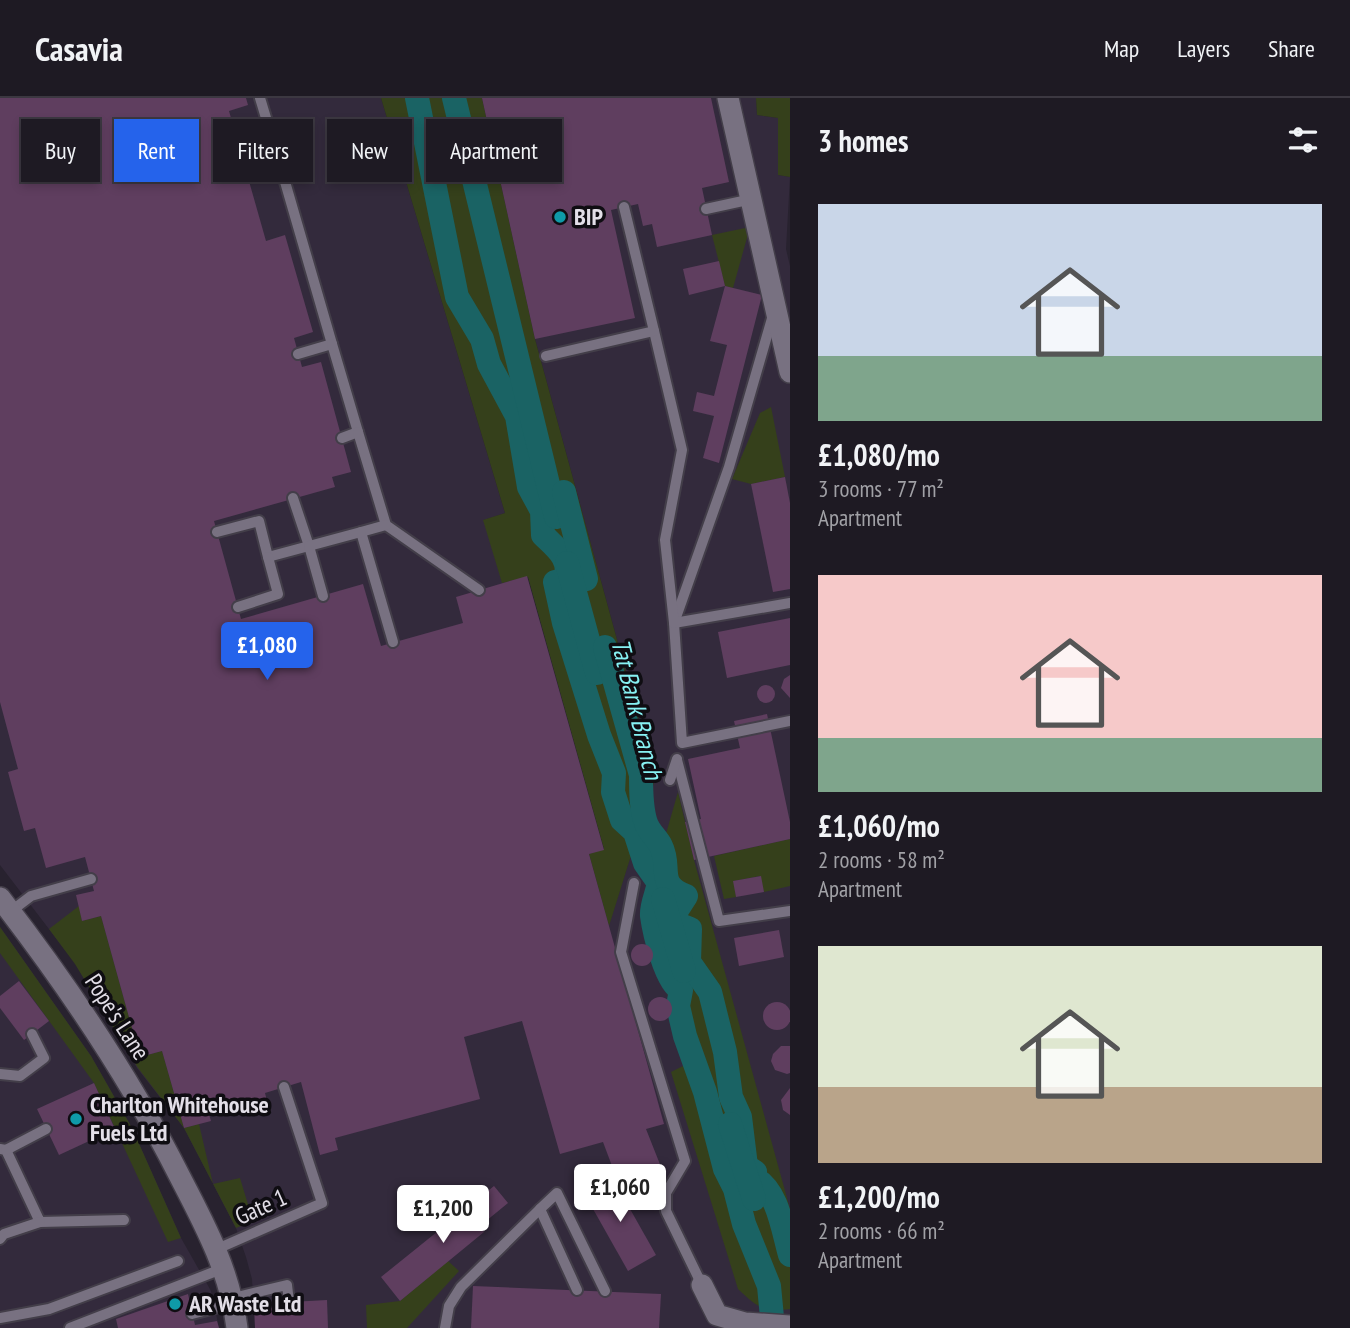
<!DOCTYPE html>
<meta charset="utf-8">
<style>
body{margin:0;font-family:"PT Sans Narrow",sans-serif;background:#26232b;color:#f1f3f6;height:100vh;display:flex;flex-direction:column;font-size:26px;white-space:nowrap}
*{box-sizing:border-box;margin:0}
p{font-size:23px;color:#a1a1a6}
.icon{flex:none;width:38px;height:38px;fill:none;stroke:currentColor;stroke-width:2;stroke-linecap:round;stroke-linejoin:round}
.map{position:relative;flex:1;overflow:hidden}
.side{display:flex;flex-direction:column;background:#1e1a23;width:560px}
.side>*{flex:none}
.hud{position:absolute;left:21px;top:21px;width:663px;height:63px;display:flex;gap:14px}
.price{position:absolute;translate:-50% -60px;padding:0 16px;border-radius:7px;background:#fff;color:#222;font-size:23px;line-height:46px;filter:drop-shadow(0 2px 4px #0008)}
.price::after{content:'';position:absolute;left:50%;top:42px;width:21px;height:16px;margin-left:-10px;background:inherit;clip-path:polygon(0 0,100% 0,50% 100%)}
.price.selected{background:#2563eb;color:#fff}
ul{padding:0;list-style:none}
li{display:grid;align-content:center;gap:14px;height:371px;padding:0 28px}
li span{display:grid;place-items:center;height:217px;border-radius:0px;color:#555}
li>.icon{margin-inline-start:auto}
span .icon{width:126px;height:126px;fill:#fffc;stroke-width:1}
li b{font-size:30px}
h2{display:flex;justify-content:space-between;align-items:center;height:84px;padding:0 28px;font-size:30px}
.tag{padding:0 24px;border-radius:0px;background:#1e1a23;box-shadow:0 4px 10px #0003,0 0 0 2px #3c3841;font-size:24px;line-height:63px}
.tag.selected{background:#2563eb;color:#fff}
header{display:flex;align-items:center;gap:42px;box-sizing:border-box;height:98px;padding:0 35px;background:#1e1a23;border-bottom:2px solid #3c3841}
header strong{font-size:33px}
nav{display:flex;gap:38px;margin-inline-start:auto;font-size:24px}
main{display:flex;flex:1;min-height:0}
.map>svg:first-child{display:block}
.built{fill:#332a3c}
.green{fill:#35401b}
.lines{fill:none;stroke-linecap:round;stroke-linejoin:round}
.canal{stroke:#1a6364;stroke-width:24}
.building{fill:#5f3e5f}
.lane-casing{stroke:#433e49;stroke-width:14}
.street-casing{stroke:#433e49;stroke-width:24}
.lane{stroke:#787181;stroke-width:10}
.street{stroke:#787181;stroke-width:21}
.culture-dot{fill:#0f9aa8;stroke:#0f0d12;stroke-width:2.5}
.labels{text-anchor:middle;stroke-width:7;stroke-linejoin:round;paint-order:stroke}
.poi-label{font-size:24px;font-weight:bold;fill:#e3dfe8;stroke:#0f0d12;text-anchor:start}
.street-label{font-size:24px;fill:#e3dfe8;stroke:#0f0d12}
.water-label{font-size:26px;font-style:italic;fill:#87f1f3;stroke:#0f0d12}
</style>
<header>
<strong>Casavia</strong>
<nav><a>Map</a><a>Layers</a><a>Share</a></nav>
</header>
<main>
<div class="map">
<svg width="790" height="1230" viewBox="0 0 790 1230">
<rect width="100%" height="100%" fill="#28222f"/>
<g class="built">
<polygon points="0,0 381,0 505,415 484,422 527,478 604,752 589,757 609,826 655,681 535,241 482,0 756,0 757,17 778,20 778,77 790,79 786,151 790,168 790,1230 255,1230 252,1181 246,1159 236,1130 184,1030 137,970 75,865 0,767"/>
<polygon points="0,829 91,958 132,1030 181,1140 211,1193 219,1230 0,1230"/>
</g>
<g class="green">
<polygon points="381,0 482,0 535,241 655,681 609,828 589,756 604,751 528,479 502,485 483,422 505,415"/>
<polygon points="756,0 790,0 790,79 778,77 778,20 757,17"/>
<polygon points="750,129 733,190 725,188 712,137"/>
<polygon points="771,309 785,379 751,386 732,381 760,315"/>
<path d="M678,694l16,68 96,349v100c-27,3 -32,-1 -52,-20l-67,-217 16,-8 -43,-154z"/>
<polygon points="790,741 790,788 764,794 760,778 734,783 736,799 724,801 714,758"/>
<polygon points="79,808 82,823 101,818 140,959 162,953 184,1030 199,1026 213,1086 240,1080 253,1123 236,1130 184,1030 138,970 75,866 49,831"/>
<polygon points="0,829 91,958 132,1030 181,1140 168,1144 94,985 0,855"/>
<polygon points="448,1163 459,1173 407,1230 367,1230 366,1207 400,1203"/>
</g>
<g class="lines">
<g class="canal">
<path d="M417,0l40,199 25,42 7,25 28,52 12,71 13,24 1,24c13,13 28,23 23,44l-11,3 9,41 35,112 15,38 -1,19 9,28 13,12 10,31 14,20c-2,11 -8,22 -7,33 2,15 14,68 29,74l-3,16 7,30 20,56 20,77 10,20 9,35 25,62 4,42"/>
<polyline points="454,0 556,419"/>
<polyline points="564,394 586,481"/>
<polyline points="567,465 597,575"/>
<path d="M605,549l36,128c0,15 0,34 5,48 3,9 11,15 15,23 11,22 -6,38 25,50l-16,25 20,8 -1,33 21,30 15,60 6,45 9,20 6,49 9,6 -1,6c24,12 29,53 36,77"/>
<polyline points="663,801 684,873"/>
<polyline points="730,1026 754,1101"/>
</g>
</g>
<g class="building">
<polygon points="0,0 246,0 248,7 229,13 266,143 285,137 313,234 294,240 302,269 321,264 351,374 332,379 335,389 214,423 241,521 363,486 381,548 463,525 456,499 527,478 604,752 589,756 664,1026 646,1031 665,1079 634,1090 636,1097 624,1100 603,1044 560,1056 522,923 464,939 480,1001 335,1040 338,1052 320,1057 301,984 265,995 269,1011 248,1017 243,1001 207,1010 211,1023 184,1030 162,953 140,959 101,818 82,823 76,797 94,793 85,759 46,770 35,730 24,733 8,674 18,671 0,604"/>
<polygon points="482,0 711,0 729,84 702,90 712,137 657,149 652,126 643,128 638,106 611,112 635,220 535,241"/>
<polygon points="719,163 725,188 762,197 719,365 703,360 714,318 693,313 697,294 714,298 727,247 710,243 725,188 689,197 683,171"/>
<polygon points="785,379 790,405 790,491 773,494 751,386"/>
<polygon points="790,520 790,567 727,580 718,534"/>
<polygon points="790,577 790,600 781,590 784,581"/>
<circle cx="766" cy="596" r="9"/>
<polygon points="767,616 790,724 790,741 694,762 685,724 701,721 688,661 740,650 734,623"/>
<polygon points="761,778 764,794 736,799 733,783"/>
<polygon points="779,832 784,859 739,868 734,840"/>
<circle cx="642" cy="857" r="11"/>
<polygon points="19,883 49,923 24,942 0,910 0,898"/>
<circle cx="660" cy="911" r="12"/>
<circle cx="777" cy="918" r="14"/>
<polygon points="781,948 790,948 790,975 787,976 775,972 771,963 773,956"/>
<polygon points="94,985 115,1031 59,1057 37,1011"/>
<polygon points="790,990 790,1017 783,1012 781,1002"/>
<polygon points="612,1079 656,1157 628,1173 584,1095"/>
<polygon points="494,1088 508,1105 480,1128 484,1134 400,1203 381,1179"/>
<polygon points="473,1188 661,1196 659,1230 471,1230"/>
<polygon points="188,1196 195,1227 217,1223 219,1230 118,1230 116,1221"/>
<polygon points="327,1202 328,1230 255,1230 254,1206"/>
</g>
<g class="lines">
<defs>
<g id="lane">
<polyline points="279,63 332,246 298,256"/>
<polyline points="246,74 279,63 260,0"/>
<polyline points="706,111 752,101"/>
<polyline points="773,217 729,369 674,525 682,645 790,623"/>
<polyline points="654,233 682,352 665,442 674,525 790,505"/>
<polyline points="332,246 358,334 342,340"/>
<polyline points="546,258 654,233 624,109"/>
<polyline points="358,334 386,427 479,492"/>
<polyline points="386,427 361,434 393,544"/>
<polyline points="217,434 259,423 268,459 309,448 293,400"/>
<polyline points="323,498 309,448 361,434"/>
<polyline points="238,509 278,496 268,459"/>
<polyline points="677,662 719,823 790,813"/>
<polyline points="670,682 677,661"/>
<polyline points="634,785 621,854 685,1063 666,1095 666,1113 702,1187"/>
<polyline points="10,814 31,798 91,781"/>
<polyline points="0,976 20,978 44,960 32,936"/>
<polyline points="0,1051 6,1052 40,1124 124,1122"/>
<polyline points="6,1052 46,1031"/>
<polyline points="0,1141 4,1136 40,1124"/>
<polyline points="217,1151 322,1105 284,989"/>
<polyline points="577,1192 540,1111 557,1095 605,1193"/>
<polyline points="233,1200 287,1187 289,1204"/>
<polyline points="192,1216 234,1205"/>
<polyline points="0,1220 49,1211 178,1163"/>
<polyline points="70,1230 224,1170"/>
<polyline points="445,1230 449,1208 461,1189 540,1111"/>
</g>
<g id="street">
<polyline points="728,0 790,274"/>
<path d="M0,800c68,88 129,178 179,277 26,50 51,96 58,153"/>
<polyline points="702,1187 717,1217 745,1225 790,1228"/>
</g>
</defs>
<use href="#lane" class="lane-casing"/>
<use href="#street" class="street-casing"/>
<use href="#lane" class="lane"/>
<use href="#street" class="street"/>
</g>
<g class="culture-dot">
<circle cx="560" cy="119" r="7"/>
<circle cx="76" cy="1021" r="7"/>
<circle cx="175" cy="1206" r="7"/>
</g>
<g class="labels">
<g class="poi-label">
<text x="574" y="127">BIP</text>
<text x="90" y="1015">Charlton Whitehouse<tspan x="90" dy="28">Fuels Ltd</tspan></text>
<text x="189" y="1214">AR Waste Ltd</text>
</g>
<g class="street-label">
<text transform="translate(117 919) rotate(57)" y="8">Pope's Lane</text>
<text transform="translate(261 1109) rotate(-24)" y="8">Gate 1</text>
</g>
<g class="water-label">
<text transform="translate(637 611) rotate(76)" y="9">Tat Bank Branch</text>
</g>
</g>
</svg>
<b class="price selected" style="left:267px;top:584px">£1,080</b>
<b class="price" style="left:620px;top:1126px">£1,060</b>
<b class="price" style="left:443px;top:1147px">£1,200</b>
<div class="hud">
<a class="tag">Buy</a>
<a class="tag selected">Rent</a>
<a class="tag">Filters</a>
<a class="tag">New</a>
<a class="tag">Apartment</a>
</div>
</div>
<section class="side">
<h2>3 homes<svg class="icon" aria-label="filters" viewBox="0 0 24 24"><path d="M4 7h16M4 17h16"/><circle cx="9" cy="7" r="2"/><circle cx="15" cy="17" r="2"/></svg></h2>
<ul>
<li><span style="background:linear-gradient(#c9d6e8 70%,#7fa58c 0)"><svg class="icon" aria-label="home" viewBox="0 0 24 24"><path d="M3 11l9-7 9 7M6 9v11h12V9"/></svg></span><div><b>£1,080/mo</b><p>3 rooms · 77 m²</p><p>Apartment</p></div></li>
<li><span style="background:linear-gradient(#f6c9c9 75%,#7fa58c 0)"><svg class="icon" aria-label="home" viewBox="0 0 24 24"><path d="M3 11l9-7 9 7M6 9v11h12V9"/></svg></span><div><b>£1,060/mo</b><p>2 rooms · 58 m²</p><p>Apartment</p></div></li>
<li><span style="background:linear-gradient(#dfe7d0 65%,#b9a48a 0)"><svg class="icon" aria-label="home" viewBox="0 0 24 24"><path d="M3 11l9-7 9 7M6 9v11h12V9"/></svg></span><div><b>£1,200/mo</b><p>2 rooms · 66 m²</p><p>Apartment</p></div></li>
</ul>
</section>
</main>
